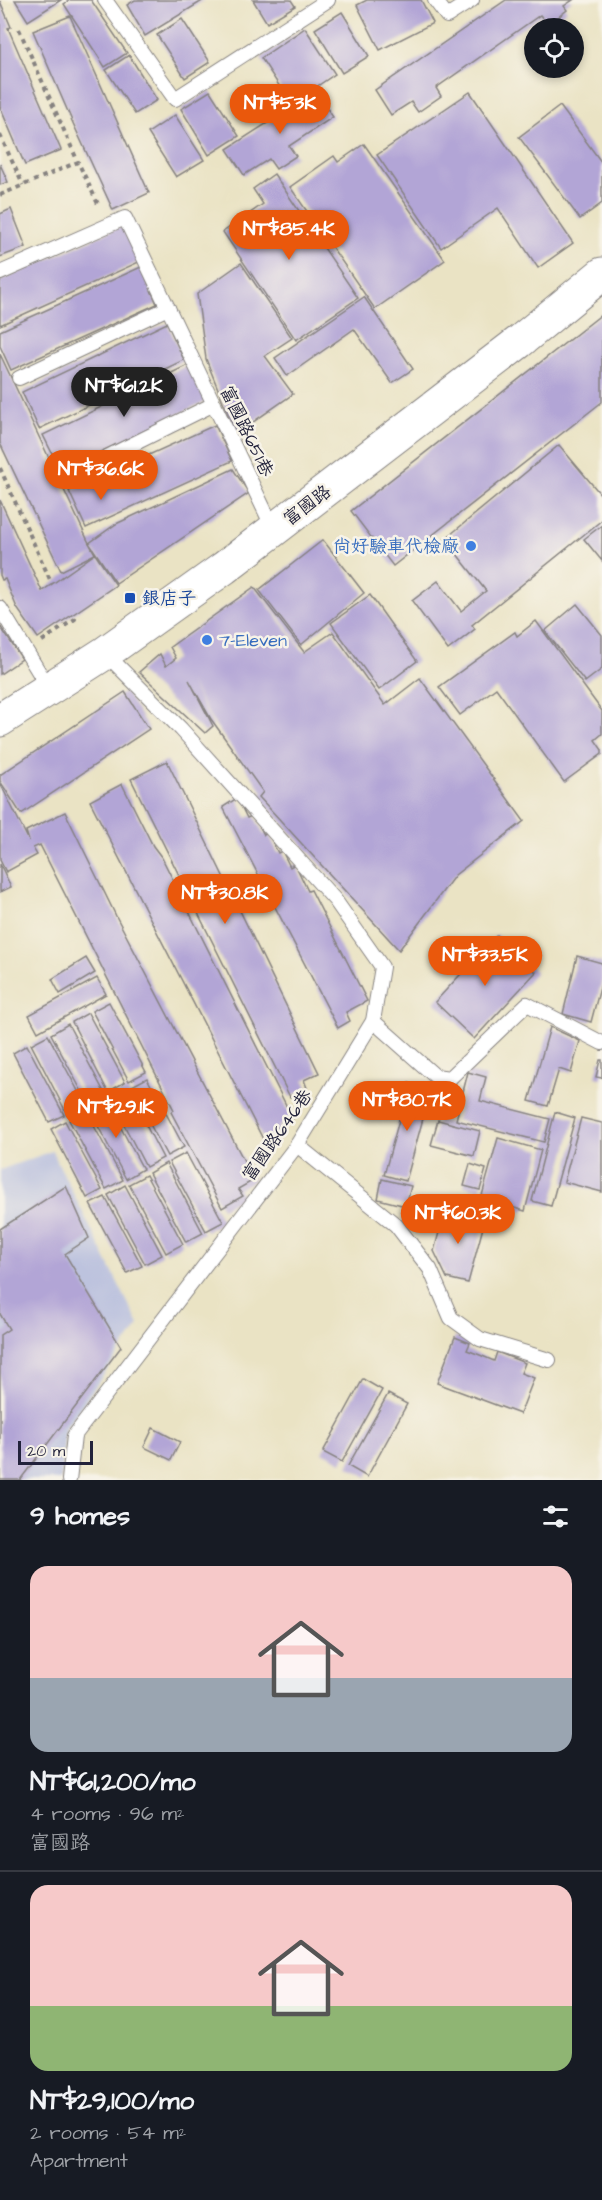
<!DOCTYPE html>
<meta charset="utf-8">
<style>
body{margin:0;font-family:"Architects Daughter","LXGW WenKai TC",sans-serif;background:#242831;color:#f1f3f6;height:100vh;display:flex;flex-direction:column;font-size:22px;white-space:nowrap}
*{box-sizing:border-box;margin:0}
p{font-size:20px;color:#9ea1a6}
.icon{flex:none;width:33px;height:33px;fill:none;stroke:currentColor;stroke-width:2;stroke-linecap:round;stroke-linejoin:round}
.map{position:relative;height:1480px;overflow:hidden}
.side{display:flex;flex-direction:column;background:#171b24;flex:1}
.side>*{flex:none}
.buttons{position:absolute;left:524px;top:18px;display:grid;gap:12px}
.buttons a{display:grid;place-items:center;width:60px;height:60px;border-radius:50%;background:#171b24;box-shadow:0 3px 9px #0003;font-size:30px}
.scale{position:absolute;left:18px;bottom:15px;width:75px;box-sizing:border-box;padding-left:6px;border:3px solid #22223b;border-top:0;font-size:16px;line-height:21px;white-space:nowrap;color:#22223b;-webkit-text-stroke:4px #f7f3e8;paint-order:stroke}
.price{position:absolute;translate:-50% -51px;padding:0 14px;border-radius:21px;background:#ea580c;color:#fff;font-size:20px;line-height:39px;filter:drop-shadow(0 2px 3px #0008)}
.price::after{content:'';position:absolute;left:50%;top:36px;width:18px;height:14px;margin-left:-9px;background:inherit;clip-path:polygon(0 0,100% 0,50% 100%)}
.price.current{background:#222;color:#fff}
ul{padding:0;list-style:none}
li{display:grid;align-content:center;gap:12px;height:318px;padding:0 30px}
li+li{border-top:2px solid #363941}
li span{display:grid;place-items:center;height:186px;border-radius:18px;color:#555}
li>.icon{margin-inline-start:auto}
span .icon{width:108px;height:108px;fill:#fffc;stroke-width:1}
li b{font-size:26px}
h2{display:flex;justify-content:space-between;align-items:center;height:72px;padding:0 30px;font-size:26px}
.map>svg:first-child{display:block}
.industrial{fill:#bdc3de}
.building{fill:#b2a5d6}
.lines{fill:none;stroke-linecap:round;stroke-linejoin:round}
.service-casing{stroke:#868280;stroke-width:16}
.tertiary-casing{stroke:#868280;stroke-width:35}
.path{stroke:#868280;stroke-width:4;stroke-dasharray:4.5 4.5;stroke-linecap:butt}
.service{stroke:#fff;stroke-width:14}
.tertiary{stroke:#fff;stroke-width:33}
.shop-dot{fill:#3f7fe0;stroke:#f7f3e8;stroke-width:2}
.transit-dot{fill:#1a4fb4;stroke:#f7f3e8;stroke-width:2}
.labels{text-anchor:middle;stroke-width:5;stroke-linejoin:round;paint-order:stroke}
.street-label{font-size:18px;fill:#22223b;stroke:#f7f3e8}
.shop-label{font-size:18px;fill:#366cbe;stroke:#f7f3e8;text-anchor:end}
.transit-label{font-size:18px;fill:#164399;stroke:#f7f3e8;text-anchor:start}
</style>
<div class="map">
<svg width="602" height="1480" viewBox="0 0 602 1480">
<rect width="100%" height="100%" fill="#f7f3e8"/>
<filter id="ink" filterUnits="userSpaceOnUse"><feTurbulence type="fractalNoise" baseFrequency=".0167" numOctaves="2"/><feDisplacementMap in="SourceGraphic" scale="12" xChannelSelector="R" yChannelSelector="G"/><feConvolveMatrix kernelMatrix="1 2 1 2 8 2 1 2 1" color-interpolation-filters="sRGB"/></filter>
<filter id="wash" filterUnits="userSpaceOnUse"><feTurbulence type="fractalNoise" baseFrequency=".008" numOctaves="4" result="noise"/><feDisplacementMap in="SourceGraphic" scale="24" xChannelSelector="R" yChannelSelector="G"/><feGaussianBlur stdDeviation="1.35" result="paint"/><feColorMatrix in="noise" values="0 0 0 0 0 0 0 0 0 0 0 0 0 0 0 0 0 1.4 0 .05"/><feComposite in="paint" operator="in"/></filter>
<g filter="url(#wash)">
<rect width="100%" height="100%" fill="#eae3c4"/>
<polygon class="industrial" points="52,1151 139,1325 65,1429 61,1480 0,1480 0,1170"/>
<g id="blocks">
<g class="building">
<polygon points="15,0 61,0 28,21"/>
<polygon points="70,0 91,0 127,53 105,67 64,4"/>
<polygon points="135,0 204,0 145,36 127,5"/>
<polygon points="253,0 291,0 295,6 267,23"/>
<polygon points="367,0 421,0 433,23 380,50 357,5"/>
<polygon points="506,0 573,0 564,6 567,10 548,25 540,15 436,88 441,96 418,112 411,102 391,115 375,90"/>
<polygon points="0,1 11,27 8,28 61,150 25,165 0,107"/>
<polygon points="342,12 369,56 342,73 315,29"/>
<polygon points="70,16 149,193 113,210 72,121 33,31"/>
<polygon points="182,19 210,62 185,78 157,35"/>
<polygon points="305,28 335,74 291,104 261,58"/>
<polygon points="129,55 157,100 135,114 106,70"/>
<polygon points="210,91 239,136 209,155 181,109"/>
<polygon points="316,92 333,117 289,146 296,156 276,169 269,159 244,175 227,149"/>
<polygon points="470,92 573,243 538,268 498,208 441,248 377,155"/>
<polygon points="560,106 602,163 602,203 580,219 519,137"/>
<polygon points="175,115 204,160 176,177 148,133"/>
<polygon points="364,144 445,260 375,309 290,187 334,156 338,162"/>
<polygon points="0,164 8,182 0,185"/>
<polygon points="274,174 358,298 296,340 223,232 263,204 253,189"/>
<polygon points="11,209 26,247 0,257 0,214"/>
<polygon points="122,226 139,262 0,325 0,281"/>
<polygon points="241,263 292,338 265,356 293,394 236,434 206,359 197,294"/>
<polygon points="141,267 157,304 11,370 0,346 0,331"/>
<polygon points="364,297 413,369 392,383 354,329 287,376 275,358"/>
<polygon points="602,314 602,402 393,566 351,511"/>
<polygon points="167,323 184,360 39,429 22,392"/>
<polygon points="0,354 89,543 116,524 233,469 249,493 116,583 89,543 95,554 61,571 0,443"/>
<polygon points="188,365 206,401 61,471 43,435"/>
<polygon points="215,425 232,461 86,528 69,491"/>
<polygon points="559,445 602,496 602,520 472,625 475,629 448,650 412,601 438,581 461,611 486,591 445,539"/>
<polygon points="0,500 42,591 95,554 116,585 38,638 17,608 5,579 2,580 0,575"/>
<polygon points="602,525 602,561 584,539"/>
<polygon points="323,540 364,593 301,645 259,590"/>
<polygon points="254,587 304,652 333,632 385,705 420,678 524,821 455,875 399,950 259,797 263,792 211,719 189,680 213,726 205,733 139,672 160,654 166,666 176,658 170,647"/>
<polygon points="370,595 417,661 379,690 331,623"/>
<polygon points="577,604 602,635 602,669 585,682 545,631"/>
<polygon points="536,621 602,711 602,734 595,740 602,750 602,754 564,782 496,688 460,715 439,687 515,632 517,636"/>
<polygon points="0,626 22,659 0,674"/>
<polygon points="125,692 149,729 21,814 0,781 0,775"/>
<polygon points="167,761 319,1073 304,1080 307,1088 290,1097 131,779"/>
<polygon points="0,783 29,841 26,831 65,812 116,916 254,1180 238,1189 243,1196 222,1208 171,1112 174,1110 40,845 33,848 37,855 6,872 0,860"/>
<polygon points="122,784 153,846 162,858 293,1119 278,1127 282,1134 265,1143 90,801"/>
<polygon points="237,798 247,818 254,815 264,835 268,833 278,853 282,851 290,867 295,864 308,891 311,890 367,1001 346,1012 350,1021 338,1028 223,807"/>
<polygon points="0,864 11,887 0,892"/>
<polygon points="497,935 536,972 474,1039 435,1002"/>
<polygon points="577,956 602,963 602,980 591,1022 563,1014"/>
<polygon points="86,958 95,973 60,994 52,979"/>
<polygon points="97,978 106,994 38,1032 29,1015"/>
<polygon points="109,1002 146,1072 129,1081 92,1011"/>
<polygon points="88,1013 125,1082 108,1092 72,1022"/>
<polygon points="68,1024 105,1094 88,1103 51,1034"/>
<polygon points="550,1027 580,1041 571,1073 559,1069 548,1106 529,1101"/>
<polygon points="48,1035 85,1104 67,1114 31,1044"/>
<polygon points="27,1045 64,1115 49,1122 13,1053"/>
<polygon points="600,1060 602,1060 602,1078 596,1077"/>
<polygon points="468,1072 486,1077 480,1101 550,1119 544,1142 456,1120"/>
<polygon points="147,1078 184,1147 167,1156 130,1087"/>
<polygon points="409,1083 431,1089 406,1181 384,1175"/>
<polygon points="127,1089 163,1158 146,1167 110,1098"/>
<polygon points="106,1100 143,1169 126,1179 89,1109"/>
<polygon points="86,1111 123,1180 106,1189 69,1120"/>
<polygon points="555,1112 575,1118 551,1206 532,1201"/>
<polygon points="581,1118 602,1123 602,1192 564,1182"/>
<polygon points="438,1120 480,1131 474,1156 431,1145"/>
<polygon points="65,1121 102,1190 87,1198 51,1129"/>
<polygon points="498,1138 541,1150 525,1211 501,1204 498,1215 478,1210"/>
<polygon points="186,1153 223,1222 206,1231 169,1162"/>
<polygon points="166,1163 203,1233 186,1242 149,1173"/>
<polygon points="470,1164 486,1169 480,1190 464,1186"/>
<polygon points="146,1175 183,1244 166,1253 129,1184"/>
<polygon points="382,1179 411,1186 406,1206 378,1199"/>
<polygon points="125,1185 162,1255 145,1264 108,1195"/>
<polygon points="66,1186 89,1238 65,1254 121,1347 20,1480 0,1480 0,1335 9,1329 0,1314 0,1229"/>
<polygon points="105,1197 142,1266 127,1273 90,1204"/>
<polygon points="445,1210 485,1220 468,1283 447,1278 434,1251"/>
<polygon points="455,1337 470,1343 467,1350 480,1355 494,1361 497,1352 525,1363 521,1373 534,1378 520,1414 437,1383"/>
<polygon points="363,1379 382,1390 342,1462 323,1452"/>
<polygon points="388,1394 407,1404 367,1477 348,1466"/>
<polygon points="153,1428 180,1442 171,1460 144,1447"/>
</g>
</g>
</g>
<g filter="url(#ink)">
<use href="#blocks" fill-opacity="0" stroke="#868280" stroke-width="1.5"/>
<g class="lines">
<defs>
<g id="service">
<polyline points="105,0 175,99 328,0"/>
<polyline points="435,0 447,16 472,0"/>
<polyline points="0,273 125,218 274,530"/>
<polyline points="19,378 168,308"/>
<polyline points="67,477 214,404"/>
<polyline points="0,608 48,687"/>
<polyline points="373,1021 435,1076 450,1078 527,1004 602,1043"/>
<polyline points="297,1145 396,1225 430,1269 451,1318 480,1339 549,1360"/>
<polyline points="69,1480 74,1436 297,1145 373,1021 382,967 335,900 181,729 105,653"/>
</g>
<polyline id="tertiary" points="0,720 105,653 224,568 519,342 602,274"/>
</defs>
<use href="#service" class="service-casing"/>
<use href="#tertiary" class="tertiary-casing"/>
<g class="path">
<polyline points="19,29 78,162"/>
<polyline points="0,135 23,185"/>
<polyline points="0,195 78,162 99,206"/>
<polyline points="0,468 52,584"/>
<polyline points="42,641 75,619 72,614"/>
</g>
<use href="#service" class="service"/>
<use href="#tertiary" class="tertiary"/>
</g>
</g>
<g class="shop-dot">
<circle cx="471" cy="546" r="6"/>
<circle cx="207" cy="640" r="6"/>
</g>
<rect class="transit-dot" x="124" y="592" width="12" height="12" rx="3"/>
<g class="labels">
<g class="street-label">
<text transform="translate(247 431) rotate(64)" y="6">富國路651巷</text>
<text transform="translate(307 505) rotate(-37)" y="6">富國路</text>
<text transform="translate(277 1135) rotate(-55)" y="6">富國路646巷</text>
</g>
<g class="shop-label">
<text x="459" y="552">尚好驗車代檢廠</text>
<text x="219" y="646" text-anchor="start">7-Eleven</text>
</g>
<g class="transit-label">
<text x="142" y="604">銀店子</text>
</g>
</g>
</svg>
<div class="buttons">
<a><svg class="icon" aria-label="locate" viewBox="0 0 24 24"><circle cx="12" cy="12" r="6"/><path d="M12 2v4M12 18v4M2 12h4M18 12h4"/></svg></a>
</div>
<div class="scale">20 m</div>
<b class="price" style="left:280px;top:135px">NT$53K</b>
<b class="price" style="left:289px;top:261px">NT$85.4K</b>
<b class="price current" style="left:124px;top:418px">NT$61.2K</b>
<b class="price" style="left:101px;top:501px">NT$36.6K</b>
<b class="price" style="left:225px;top:925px">NT$30.8K</b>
<b class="price" style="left:485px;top:987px">NT$33.5K</b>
<b class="price" style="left:407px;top:1132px">NT$80.7K</b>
<b class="price" style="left:116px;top:1139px">NT$29.1K</b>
<b class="price" style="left:458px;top:1245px">NT$60.3K</b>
</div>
<section class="side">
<h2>9 homes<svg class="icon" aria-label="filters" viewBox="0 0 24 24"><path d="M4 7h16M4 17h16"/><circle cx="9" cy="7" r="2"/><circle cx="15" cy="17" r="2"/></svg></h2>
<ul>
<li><span style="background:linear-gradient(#f6c9c9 60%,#9aa5b1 0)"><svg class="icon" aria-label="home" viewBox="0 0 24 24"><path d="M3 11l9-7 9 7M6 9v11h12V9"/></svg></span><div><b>NT$61,200/mo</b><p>4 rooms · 96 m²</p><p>富國路</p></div></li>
<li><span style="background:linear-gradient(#f6c9c9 65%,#8fb573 0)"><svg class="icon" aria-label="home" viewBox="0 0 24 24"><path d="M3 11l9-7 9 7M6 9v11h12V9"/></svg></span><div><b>NT$29,100/mo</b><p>2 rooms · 54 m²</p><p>Apartment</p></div></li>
</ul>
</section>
